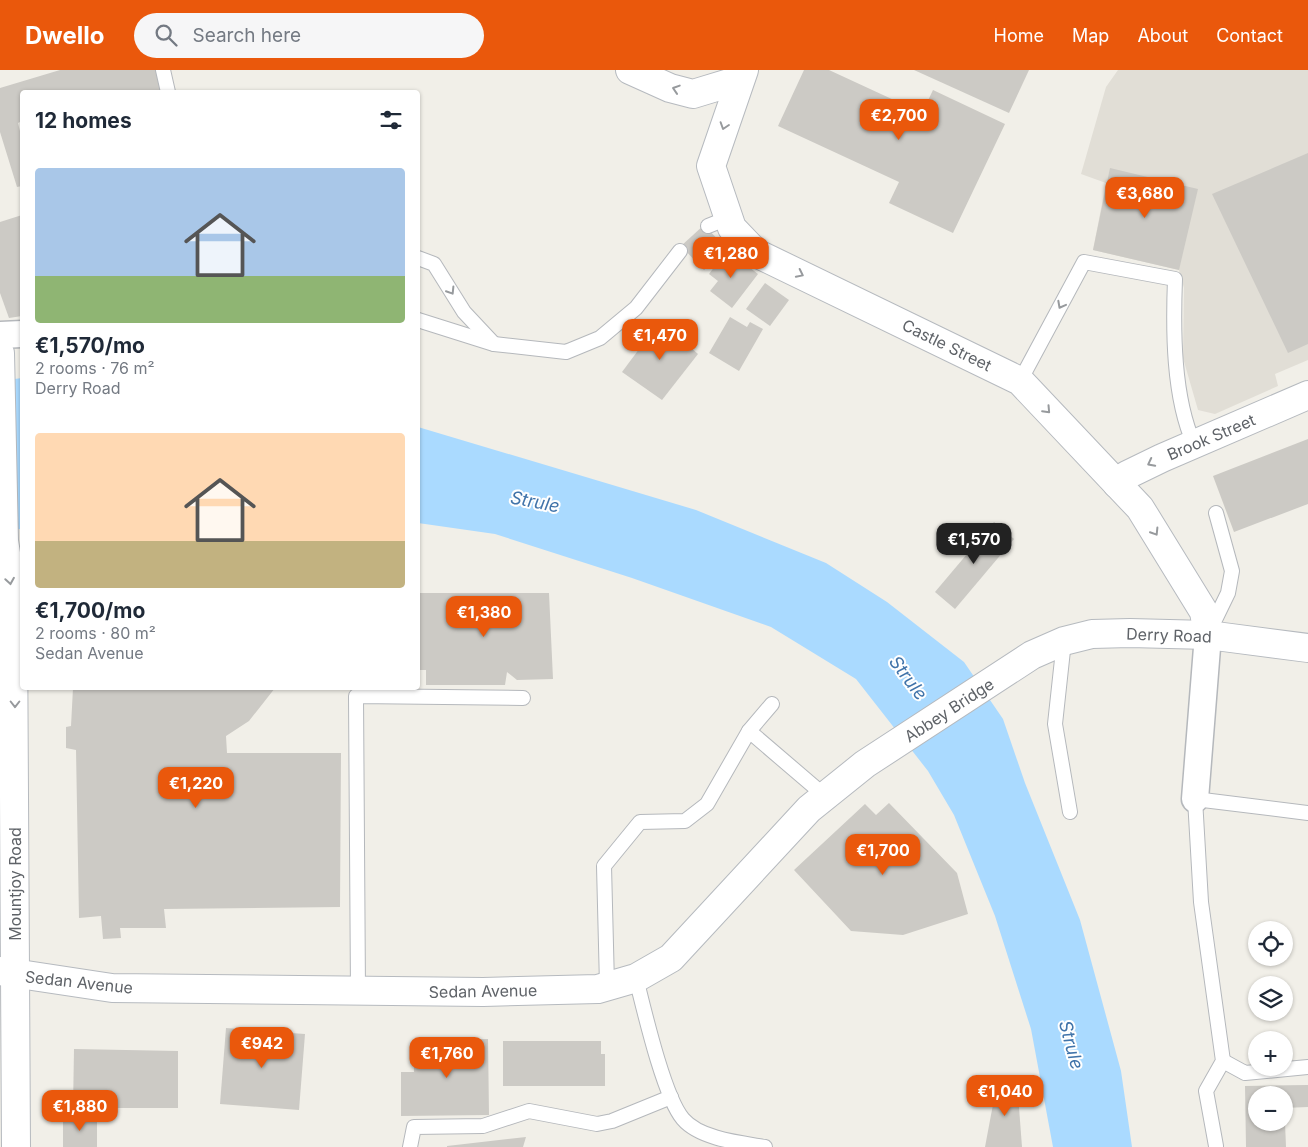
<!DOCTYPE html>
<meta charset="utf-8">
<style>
body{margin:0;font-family:Inter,sans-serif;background:#f6f6f7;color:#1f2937;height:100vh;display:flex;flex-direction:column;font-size:19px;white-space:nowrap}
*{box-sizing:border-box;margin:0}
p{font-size:16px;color:#747a83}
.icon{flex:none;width:28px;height:28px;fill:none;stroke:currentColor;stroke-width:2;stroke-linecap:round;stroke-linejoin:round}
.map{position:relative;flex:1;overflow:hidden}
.sheet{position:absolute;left:20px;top:20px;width:400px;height:600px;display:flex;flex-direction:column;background:#fff;border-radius:5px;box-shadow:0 1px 4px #0004}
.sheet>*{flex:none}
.fabs{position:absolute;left:1248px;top:851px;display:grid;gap:10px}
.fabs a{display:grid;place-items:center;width:45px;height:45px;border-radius:50%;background:#fff;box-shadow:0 1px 4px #0004;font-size:25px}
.price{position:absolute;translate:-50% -42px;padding:0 11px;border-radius:10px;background:#ea580c;color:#fff;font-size:16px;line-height:32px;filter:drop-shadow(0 1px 2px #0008)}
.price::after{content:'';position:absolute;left:50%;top:30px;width:15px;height:11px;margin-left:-8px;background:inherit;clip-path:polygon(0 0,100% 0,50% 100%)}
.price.selected{background:#222;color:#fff}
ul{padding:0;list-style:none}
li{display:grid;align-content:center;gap:10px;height:265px;padding:0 15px}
li span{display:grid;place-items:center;height:155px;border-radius:5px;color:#555}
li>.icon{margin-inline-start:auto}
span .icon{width:90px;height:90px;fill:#fffc;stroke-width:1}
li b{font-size:21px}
h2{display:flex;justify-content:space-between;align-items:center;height:60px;padding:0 15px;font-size:21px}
header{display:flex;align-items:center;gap:30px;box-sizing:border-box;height:70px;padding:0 25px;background:#ea580c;color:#fff}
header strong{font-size:24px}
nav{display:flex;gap:28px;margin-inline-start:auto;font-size:18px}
.search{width:350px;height:45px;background:#f6f6f7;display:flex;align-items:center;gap:12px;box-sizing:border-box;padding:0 18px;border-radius:28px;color:#747a83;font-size:19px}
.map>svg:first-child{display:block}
.education{fill:#e1ded6}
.water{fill:#aadaff}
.building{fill:#cccac5}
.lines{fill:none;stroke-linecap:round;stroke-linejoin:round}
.lane-casing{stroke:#b5b8bc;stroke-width:16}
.street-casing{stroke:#b5b8bc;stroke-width:29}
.secondary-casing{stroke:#b6babf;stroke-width:30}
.lane{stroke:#fff;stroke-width:14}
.street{stroke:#fff;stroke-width:26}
.secondary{stroke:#fff;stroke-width:28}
.oneway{stroke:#979a9d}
.labels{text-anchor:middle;stroke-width:4;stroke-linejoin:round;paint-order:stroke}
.street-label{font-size:16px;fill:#5f6368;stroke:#fff}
.water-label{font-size:18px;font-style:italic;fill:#4174aa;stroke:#fff}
</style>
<header>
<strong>Dwello</strong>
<div class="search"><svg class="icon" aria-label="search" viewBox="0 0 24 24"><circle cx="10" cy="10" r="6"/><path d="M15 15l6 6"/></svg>Search here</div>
<nav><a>Home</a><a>Map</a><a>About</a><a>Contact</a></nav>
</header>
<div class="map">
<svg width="1308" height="1077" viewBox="0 0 1308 1077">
<rect width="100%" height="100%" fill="#f1efe8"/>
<polygon class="education" points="1118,0 1308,0 1308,290 1275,304 1278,316 1215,344 1198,340 1183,288 1184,218 1179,200 1093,180 1106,113 1081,104 1106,17"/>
<g class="water">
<polygon points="22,308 22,459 0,460 0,311"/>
<polygon points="418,357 696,440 826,493 887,532 964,592 1003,649 1025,713 1080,850 1121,1001 1132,1077 1053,1077 1031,959 995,846 954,745 928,701 856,609 771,557 632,508 495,464 418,453"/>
</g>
<g class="building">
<polygon points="60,0 160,0 164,22 22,22 22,51 18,53 22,69 22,116 17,117 0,62 0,18"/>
<polygon points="804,0 829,0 922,43 933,20 1005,54 953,163 889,133 899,112 778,56"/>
<polygon points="914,0 1029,0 1009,43"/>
<polygon points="1308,83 1308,274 1288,283 1212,124"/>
<polygon points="1110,98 1198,119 1179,200 1093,180"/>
<polygon points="22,145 22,246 9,248 0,223 0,152"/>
<polygon points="704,155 727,179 704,200 681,176"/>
<polygon points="727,180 758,204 732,238 710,221 718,211 709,204"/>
<polygon points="765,213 789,230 770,256 746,239"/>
<polygon points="730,247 747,257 750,252 763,259 739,301 709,283"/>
<polygon points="660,251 698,284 662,330 622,302"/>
<polygon points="1308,369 1308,434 1234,462 1213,406"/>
<polygon points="994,452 1014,469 955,539 935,522"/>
<polygon points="418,523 549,523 553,609 517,610 507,602 505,615 426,615 426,600 418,600"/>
<polygon points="73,618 275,618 249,651 226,666 227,683 341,683 340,837 164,839 166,858 120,858 121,868 103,869 101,846 79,848 76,680 66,678 66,657 71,656"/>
<polygon points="889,733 957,803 968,844 903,865 851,861 794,800 865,734 876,745"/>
<polygon points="226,958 305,964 299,1040 220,1034"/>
<polygon points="488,969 489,1045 401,1046 401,1002 414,1002 413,971"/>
<polygon points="503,971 601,971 601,984 605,984 605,1016 503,1016"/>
<polygon points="74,979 178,981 178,1038 73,1038"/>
<polygon points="998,1008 1017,1011 1022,1077 985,1077"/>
<polygon points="1308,1015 1308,1037 1284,1038 1284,1025 1256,1025 1256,1052 1285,1052 1286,1077 1246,1077 1245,1016"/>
<rect x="63" y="1047" width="34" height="30"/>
<polygon points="526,1067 523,1077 447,1077 447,1076"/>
</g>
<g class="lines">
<defs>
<g id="lane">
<polyline points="163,0 168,22"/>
<polyline points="708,156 728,148"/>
<polyline points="418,188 434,194 464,242 494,274"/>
<polyline points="418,250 494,274 566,282 600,268 636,238 680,181"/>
<path d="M1020,311l64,-119 91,17c-2,51 -2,118 19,165"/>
<polyline points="1211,558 1228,523 1232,501 1216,443"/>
<polyline points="1064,571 1055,654 1070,742"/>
<polyline points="749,661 825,726"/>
<path d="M636,908c8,32 28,119 47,141 17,20 58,24 82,28"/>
<polyline points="607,915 604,796 640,752 685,751 707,734 749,661 772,634"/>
<polyline points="358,922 356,626 523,628"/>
<polyline points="1223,991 1245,1003 1308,997"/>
<polyline points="1216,1076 1206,1021 1223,991 1201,832 1195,729 1308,743"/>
<polyline points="410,1077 414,1057 483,1056 529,1041 597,1054 612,1051 671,1027"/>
</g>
<g id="street">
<polyline points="0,265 22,264"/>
<polyline points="1195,729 1208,565"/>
</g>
<g id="secondary">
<polyline points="630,0 670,18 693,24 739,10"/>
<polyline points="744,0 711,96 732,158 756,183 1020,311 1140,438 1204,542 1208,565"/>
<polyline points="0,283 4,471 12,521 13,551 16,1077"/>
<polyline points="1117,414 1127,405 1162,388 1308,325"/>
<polyline points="0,901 112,918 483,922 598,919 636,908 671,888 809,739 865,694 1032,585 1064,571 1092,564 1130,563 1208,565 1308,578"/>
</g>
</defs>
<use href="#lane" class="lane-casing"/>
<use href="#street" class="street-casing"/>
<use href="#secondary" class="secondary-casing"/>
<use href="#lane" class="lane"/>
<use href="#street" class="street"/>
<use href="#secondary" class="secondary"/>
</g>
<defs><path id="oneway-chevron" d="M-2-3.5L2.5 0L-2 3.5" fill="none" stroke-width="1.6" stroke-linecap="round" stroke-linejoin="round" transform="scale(1.25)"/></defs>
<g class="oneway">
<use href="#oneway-chevron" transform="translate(676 19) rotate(-162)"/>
<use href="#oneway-chevron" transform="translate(724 56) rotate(108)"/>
<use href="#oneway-chevron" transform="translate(800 204) rotate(26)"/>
<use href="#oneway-chevron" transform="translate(451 221) rotate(58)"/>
<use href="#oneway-chevron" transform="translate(1061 235) rotate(118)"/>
<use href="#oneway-chevron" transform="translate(1047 340) rotate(47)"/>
<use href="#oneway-chevron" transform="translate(1151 393) rotate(153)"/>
<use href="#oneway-chevron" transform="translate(1155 462) rotate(58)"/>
<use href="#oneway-chevron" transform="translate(10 511) rotate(81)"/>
<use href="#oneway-chevron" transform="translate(15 634) rotate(90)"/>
</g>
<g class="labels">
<g class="street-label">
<text transform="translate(947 275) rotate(26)" y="6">Castle Street</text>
<text transform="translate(1211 367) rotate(-23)" y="6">Brook Street</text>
<text transform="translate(1169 565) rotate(2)" y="6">Derry Road</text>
<text transform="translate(949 640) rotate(-33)" y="6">Abbey Bridge</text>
<text transform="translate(15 814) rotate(-90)" y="6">Mountjoy Road</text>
<text transform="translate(79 912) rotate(6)" y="6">Sedan Avenue</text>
<text transform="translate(483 921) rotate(-1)" y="6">Sedan Avenue</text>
</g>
<g class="water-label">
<text transform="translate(535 432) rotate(11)" y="6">Strule</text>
<text transform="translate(908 608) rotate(53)" y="6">Strule</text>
<text transform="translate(1071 975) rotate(75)" y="6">Strule</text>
</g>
</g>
</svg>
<div class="fabs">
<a><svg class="icon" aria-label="locate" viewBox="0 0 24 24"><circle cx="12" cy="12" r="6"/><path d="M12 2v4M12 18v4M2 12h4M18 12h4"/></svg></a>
<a><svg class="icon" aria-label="layers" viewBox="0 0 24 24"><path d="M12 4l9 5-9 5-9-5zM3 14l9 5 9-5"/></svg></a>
<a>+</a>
<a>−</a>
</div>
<b class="price" style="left:899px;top:71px">€2,700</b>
<b class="price" style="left:1145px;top:149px">€3,680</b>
<b class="price" style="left:731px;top:209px">€1,280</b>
<b class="price" style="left:660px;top:291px">€1,470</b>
<b class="price selected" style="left:974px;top:495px">€1,570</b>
<b class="price" style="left:484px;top:568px">€1,380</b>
<b class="price" style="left:196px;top:739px">€1,220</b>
<b class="price" style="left:883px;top:806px">€1,700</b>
<b class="price" style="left:262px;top:999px">€942</b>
<b class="price" style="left:447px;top:1009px">€1,760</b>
<b class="price" style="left:1005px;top:1047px">€1,040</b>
<b class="price" style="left:80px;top:1062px">€1,880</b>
<section class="sheet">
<h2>12 homes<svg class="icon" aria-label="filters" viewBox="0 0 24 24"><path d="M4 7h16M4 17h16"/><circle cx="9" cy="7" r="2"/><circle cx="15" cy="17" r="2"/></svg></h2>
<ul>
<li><span style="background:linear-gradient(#a9c7e8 70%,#8fb573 0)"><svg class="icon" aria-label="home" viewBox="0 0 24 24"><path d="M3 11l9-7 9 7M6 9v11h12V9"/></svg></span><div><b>€1,570/mo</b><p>2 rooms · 76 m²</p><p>Derry Road</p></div></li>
<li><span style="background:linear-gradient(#ffd9b3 70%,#c2b280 0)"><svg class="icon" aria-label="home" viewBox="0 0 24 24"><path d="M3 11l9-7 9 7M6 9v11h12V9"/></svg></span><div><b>€1,700/mo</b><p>2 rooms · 80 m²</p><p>Sedan Avenue</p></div></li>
</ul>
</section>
</div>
